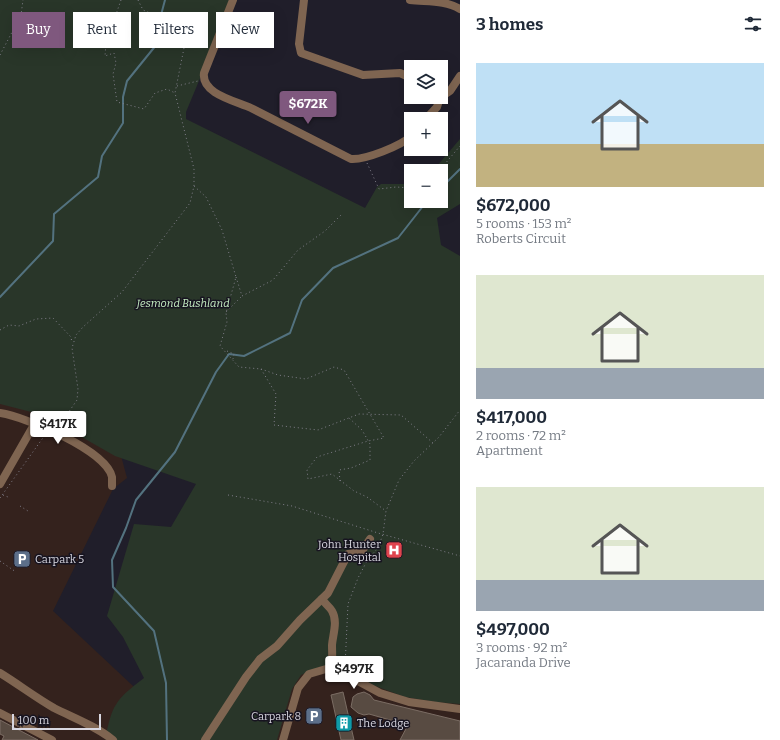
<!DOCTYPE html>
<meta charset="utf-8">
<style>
body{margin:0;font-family:Bitter,serif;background:#f2f2f3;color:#1f2937;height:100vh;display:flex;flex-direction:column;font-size:15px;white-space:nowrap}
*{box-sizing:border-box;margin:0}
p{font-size:13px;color:#747a83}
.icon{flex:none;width:22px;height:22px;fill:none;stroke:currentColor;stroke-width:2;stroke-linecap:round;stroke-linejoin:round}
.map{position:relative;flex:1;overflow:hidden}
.drawer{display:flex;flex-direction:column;background:#fff;width:320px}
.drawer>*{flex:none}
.top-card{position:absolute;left:12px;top:12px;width:380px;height:36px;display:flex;gap:8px}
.buttons{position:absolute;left:404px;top:60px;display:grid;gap:8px}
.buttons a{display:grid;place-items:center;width:44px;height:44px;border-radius:0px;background:#fff;box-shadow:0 4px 16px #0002;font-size:20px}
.scale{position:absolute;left:12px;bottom:10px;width:89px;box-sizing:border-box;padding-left:4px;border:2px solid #d8d7e0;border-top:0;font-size:11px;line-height:14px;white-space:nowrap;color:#d8d7e0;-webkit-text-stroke:3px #171420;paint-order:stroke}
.price{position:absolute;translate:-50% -34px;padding:0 9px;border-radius:4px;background:#fff;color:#222;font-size:13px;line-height:26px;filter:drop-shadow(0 1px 2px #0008)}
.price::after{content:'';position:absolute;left:50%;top:24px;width:12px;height:9px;margin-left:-6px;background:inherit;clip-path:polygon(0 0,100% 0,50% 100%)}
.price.current{background:#7f587e;color:#fff}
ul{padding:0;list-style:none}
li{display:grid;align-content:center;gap:8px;height:212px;padding:0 16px}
li span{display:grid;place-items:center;height:124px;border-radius:0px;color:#555}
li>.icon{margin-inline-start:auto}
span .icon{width:72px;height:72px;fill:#fffc;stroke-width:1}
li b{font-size:17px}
h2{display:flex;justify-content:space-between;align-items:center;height:48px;padding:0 16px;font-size:17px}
.tag{padding:0 14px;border-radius:0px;background:#fff;box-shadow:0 4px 16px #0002;font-size:14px;line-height:36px}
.tag.current{background:#7f587e;color:#fff}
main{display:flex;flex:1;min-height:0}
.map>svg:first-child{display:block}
.medical{fill:#34221d}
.green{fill:#293629}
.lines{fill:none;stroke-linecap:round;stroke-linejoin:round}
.stream{stroke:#53727f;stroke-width:2}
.building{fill:#584b42;stroke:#7b6d64}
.path{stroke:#817f8a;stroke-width:1;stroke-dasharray:1 3;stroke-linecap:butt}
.minor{stroke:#7f6551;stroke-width:8}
.labels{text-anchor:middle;stroke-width:3;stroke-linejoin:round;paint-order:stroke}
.park-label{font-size:11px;font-style:italic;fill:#c6eec3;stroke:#171420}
.poi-label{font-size:11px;fill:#d8d7e0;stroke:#171420;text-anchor:end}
</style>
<main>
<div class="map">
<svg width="460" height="740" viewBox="0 0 460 740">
<rect width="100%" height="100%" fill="#201e2a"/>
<polygon class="medical" points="88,333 127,478 113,489 53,611 180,730 460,470 460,740 0,740 0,381"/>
<path class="green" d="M0,0h229l-28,76 -15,36v7l179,89 12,-21 4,-3h23l7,-4v21h30v-30h-13l8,-4 24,-28v65l-23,14 4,27 19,11v448l-24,-2 -31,-5 -35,-13 -33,-17 -15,-1 -21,9 -9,14 -15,51h-172c7,-35 10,-40 39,-62l-21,-41 -16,-21 27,-92 37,3 25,-43 -81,-28 -72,-41 -43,-11z"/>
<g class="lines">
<g class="stream">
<polyline points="161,15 165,0"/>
<polyline points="441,188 460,169"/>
<polyline points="0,297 53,241 54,214 98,177 102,156 123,123 123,97 127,81 161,39 159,21"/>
<polyline points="167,740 166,683 154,631 113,587 112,560 126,528 136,500 175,452 216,372 229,354 244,356 290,333 302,300 333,268 398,238 427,201"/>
</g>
</g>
<g class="building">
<polygon points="343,692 351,727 354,740 341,740 331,695"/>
<polygon points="364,692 370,695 374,700 460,721 460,740 400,740 408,725 369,714 364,715 358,713 351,707 353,697 357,694"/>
<polygon points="0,720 38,740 2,740 4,736 0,734"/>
</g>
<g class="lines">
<g class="path">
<polyline points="121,0 106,43 105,56 114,53 116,63 113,74 117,102 144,109 155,93 167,89 175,93"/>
<polyline points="0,55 21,15 23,0"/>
<polyline points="177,86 198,81"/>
<polyline points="367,163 379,189 396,187 411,188"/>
<polyline points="439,171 460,146"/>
<polyline points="194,186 206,197 222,230 236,277 226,313 227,322 220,346 239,367 261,369 276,394 274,425 318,430 359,414 401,415 433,443"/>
<polyline points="236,277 242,296 273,280 298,250 325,231 342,214"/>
<polyline points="226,312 241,297"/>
<polyline points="0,330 9,325 19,326 36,319 53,318 71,337 72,343"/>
<polyline points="227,351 234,354 233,359"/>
<polyline points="261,369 278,375 306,379 334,367 344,370 384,438 368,441 317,457 307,470 308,479 332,474 354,491 367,497 386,511"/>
<polyline points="54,423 66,416 77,400 78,389 72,348 76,335 83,327 122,292 190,203 194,186 194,169 175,93 186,38 184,29 176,24 143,10 138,0"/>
<polyline points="340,481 339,470 351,468 370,460 370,444 362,430 349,418"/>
<polyline points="3,495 8,497"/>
<polyline points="228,495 292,506 378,533 460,556"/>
<polyline points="0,498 45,435"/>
<polyline points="20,506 28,511"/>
<polyline points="0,561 16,572"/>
<polyline points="345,667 348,604 358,578 368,559 378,548 383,534 386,511 399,480 414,461 439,437 460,410"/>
</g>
<g class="minor">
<path d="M233,0l-29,73c-3,21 32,28 47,35l100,51c14,1 50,-13 60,-23"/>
<polyline points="304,0 299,44 301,53 363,75 400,73 411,78"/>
<path d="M410,0c17,2 35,0 50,9"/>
<polyline points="441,97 450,91 460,76"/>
<polyline points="426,119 437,107 440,97"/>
<path d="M0,413c26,4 106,37 112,64 0,3 0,7 0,9"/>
<polyline points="0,484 35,423"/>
<path d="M322,599c3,5 7,7 10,12 6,10 1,23 0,34 0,8 1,16 -1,25"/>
<path d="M0,673c18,11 35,24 54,35 20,10 42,18 59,32"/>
<polyline points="0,713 52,740"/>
<polyline points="205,740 246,677 260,659 277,646 300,620 328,593 348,554 362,551 370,539"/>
<polyline points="283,740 298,688 309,674 326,669 336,670 345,674 380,693 409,702 460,709"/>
</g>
</g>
<defs>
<symbol id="hospital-square" viewBox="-11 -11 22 22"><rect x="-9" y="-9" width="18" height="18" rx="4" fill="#e0444e" stroke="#171420"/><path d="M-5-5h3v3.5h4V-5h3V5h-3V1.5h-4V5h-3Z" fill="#fff"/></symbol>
<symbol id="parking-square" viewBox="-11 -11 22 22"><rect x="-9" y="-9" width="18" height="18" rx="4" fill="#5c6f8a" stroke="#171420"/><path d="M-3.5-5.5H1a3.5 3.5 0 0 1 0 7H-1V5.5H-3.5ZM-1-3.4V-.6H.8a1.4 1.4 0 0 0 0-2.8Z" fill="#fff"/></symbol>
<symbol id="building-square" viewBox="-11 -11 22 22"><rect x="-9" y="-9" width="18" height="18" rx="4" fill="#0f9aa8" stroke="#171420"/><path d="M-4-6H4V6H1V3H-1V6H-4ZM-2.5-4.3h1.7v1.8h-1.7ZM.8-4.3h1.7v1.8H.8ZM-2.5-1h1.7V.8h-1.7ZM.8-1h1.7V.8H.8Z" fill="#fff"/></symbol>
</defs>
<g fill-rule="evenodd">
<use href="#hospital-square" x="384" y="540" width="20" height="20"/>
<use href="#parking-square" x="12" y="549" width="20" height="20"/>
<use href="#parking-square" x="304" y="706" width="20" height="20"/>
<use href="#building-square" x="334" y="713" width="20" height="20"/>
</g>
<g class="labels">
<g class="park-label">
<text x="183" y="307">Jesmond Bushland</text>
</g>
<g class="poi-label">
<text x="381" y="548">John Hunter<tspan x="381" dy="13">Hospital</tspan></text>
<text x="35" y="563" text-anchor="start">Carpark 5</text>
<text x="301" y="720">Carpark 8</text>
<text x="357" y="727" text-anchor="start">The Lodge</text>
</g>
</g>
</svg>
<div class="buttons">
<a><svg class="icon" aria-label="layers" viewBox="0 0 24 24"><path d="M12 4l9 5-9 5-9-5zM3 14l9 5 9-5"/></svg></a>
<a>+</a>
<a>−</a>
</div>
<div class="scale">100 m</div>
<b class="price current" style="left:308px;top:125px">$672K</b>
<b class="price" style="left:58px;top:445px">$417K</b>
<b class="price" style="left:354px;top:690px">$497K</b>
<div class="top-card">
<a class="tag current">Buy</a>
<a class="tag">Rent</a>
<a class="tag">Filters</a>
<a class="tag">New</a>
</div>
</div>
<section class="drawer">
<h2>3 homes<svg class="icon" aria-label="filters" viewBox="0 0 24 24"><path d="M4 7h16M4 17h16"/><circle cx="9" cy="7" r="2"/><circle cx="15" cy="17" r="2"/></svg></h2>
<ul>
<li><span style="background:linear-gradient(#bfe0f5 65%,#c2b280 0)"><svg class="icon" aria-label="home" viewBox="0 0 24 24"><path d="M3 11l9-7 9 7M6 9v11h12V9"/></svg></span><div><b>$672,000</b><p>5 rooms · 153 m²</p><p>Roberts Circuit</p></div></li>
<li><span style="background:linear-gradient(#dfe7d0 75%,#9aa5b1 0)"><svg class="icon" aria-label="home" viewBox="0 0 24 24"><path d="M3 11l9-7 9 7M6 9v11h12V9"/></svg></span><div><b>$417,000</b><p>2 rooms · 72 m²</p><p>Apartment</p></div></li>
<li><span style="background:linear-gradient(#dfe7d0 75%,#9aa5b1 0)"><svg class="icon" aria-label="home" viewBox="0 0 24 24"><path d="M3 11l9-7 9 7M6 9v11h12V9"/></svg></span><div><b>$497,000</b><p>3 rooms · 92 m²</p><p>Jacaranda Drive</p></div></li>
</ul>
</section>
</main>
